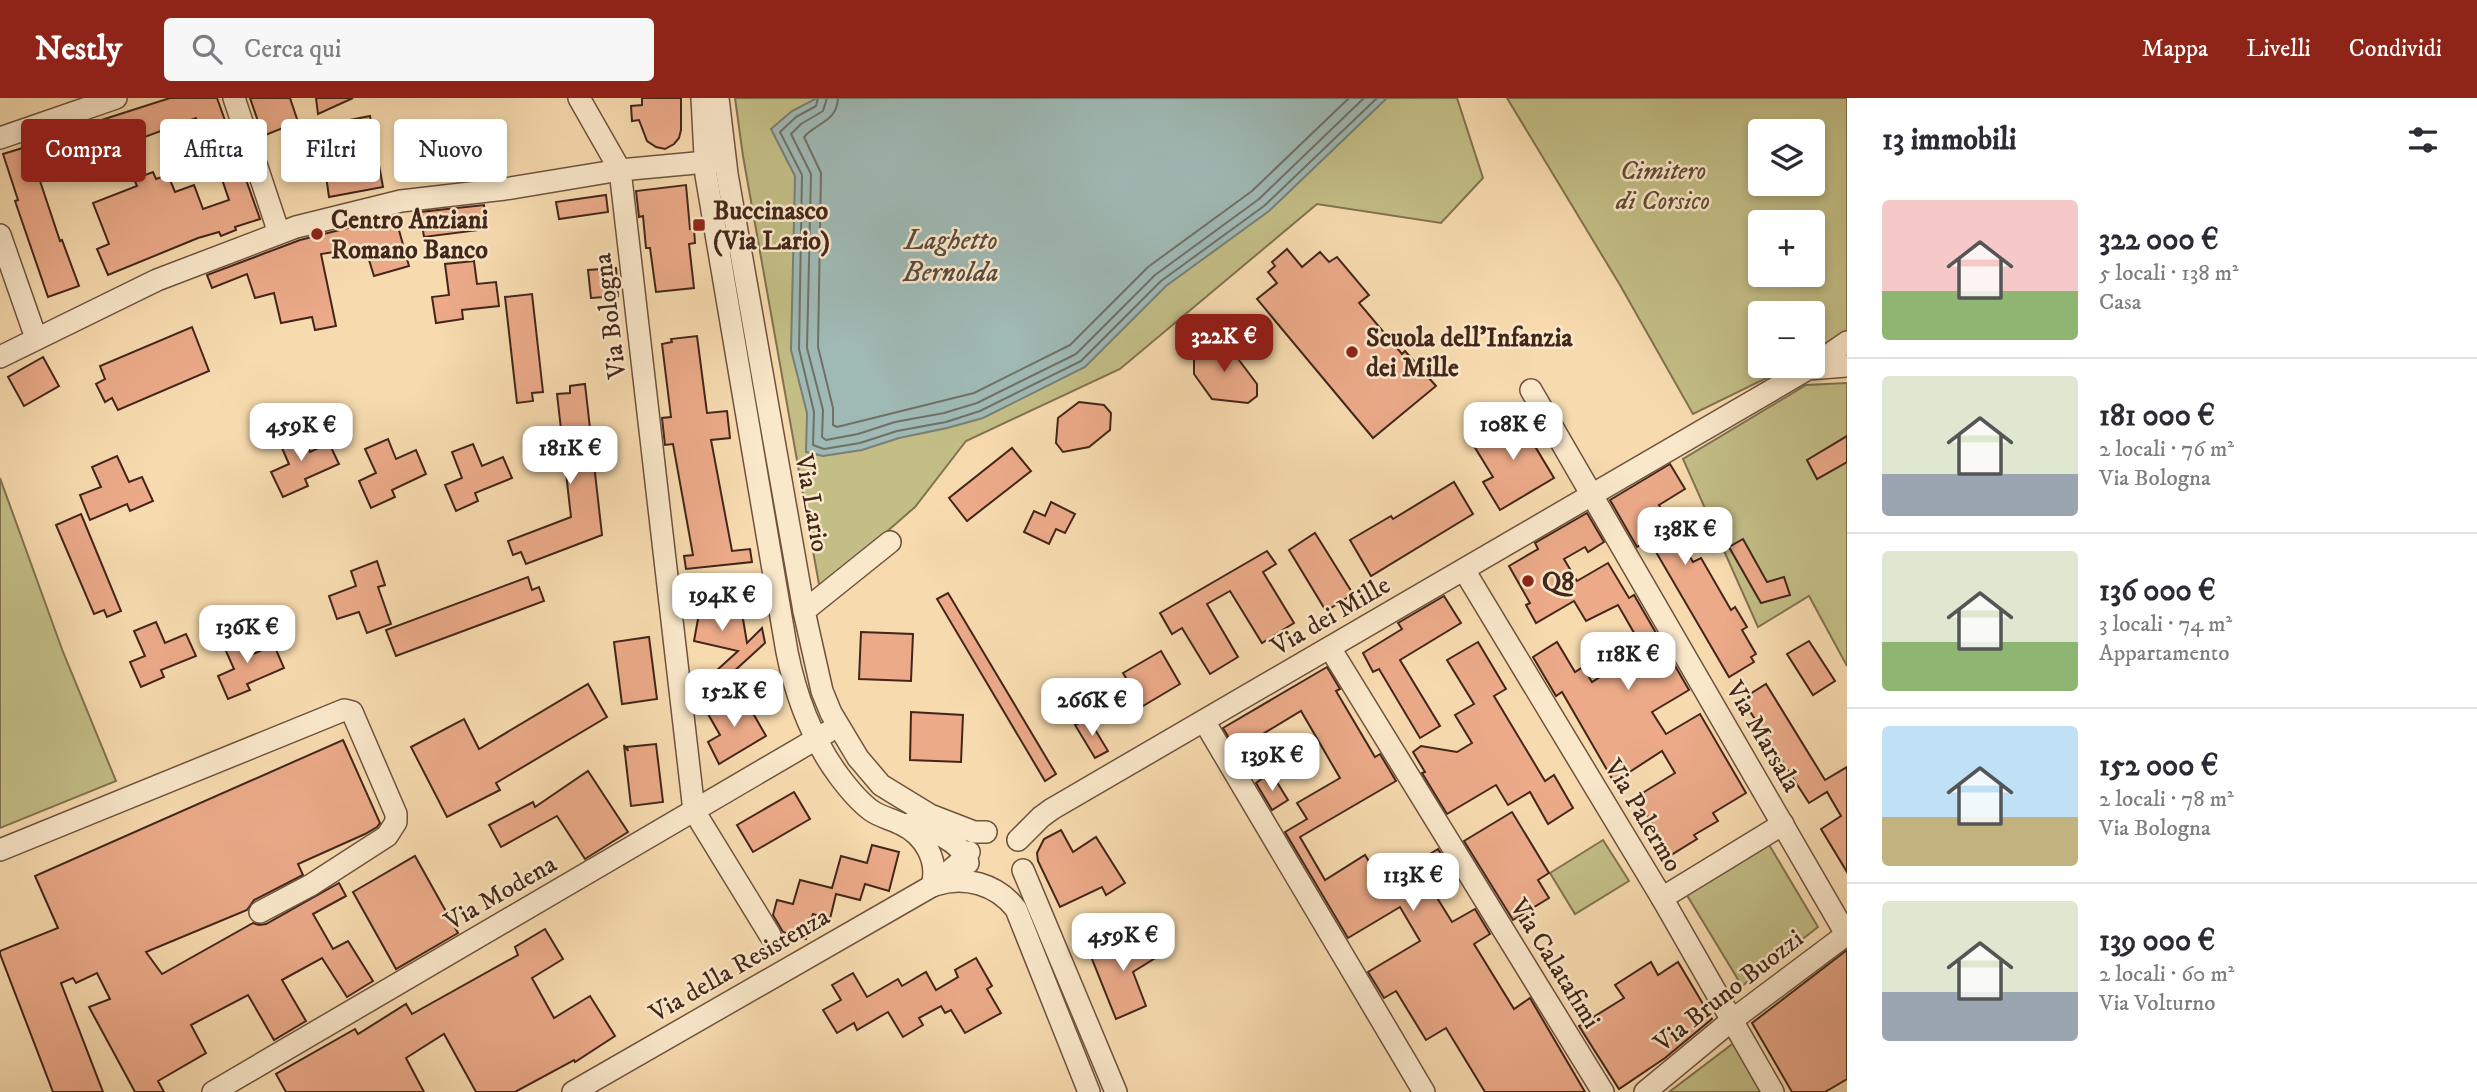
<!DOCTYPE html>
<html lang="it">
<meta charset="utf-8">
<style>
body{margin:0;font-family:"IM FELL DW Pica",serif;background:#f7f7f7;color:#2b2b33;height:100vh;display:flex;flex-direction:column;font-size:26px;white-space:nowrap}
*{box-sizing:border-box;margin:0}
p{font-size:23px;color:#7c7c81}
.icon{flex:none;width:38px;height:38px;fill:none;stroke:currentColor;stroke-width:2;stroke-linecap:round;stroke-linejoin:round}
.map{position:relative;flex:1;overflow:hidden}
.side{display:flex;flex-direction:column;background:#fff;width:630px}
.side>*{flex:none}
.hud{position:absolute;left:21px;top:21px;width:665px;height:63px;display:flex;gap:14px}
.controls{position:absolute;left:1748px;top:21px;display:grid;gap:14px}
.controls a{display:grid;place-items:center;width:77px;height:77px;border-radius:7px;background:#fff;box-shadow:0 4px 10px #0003;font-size:35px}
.price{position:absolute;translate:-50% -60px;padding:0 16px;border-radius:14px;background:#fff;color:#222;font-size:23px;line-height:46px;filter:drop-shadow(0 2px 4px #0008)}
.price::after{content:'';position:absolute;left:50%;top:42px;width:21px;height:16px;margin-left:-10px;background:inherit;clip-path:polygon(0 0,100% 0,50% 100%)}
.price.on{background:#8f2418;color:#fff}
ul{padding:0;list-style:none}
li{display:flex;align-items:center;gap:21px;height:175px;padding:0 35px}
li+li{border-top:2px solid #e1e1e2}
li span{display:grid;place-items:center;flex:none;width:196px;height:140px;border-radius:7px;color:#555}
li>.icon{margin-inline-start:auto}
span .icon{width:84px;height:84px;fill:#fffc;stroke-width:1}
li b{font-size:30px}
h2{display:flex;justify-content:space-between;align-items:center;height:84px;padding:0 35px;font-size:30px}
.tag{padding:0 24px;border-radius:7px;background:#fff;box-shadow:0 4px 10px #0003;font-size:24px;line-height:63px}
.tag.on{background:#8f2418;color:#fff}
header{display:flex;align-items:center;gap:42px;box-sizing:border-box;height:98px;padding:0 35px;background:#8f2418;color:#fff}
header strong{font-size:33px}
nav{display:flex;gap:38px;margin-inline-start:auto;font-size:24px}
.search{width:490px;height:63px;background:#f7f7f7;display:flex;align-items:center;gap:18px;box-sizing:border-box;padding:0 24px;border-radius:7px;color:#7c7c81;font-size:26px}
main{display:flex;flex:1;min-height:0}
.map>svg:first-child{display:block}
.green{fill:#c3be86;stroke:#827250;stroke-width:2;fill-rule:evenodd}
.water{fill:#9fb9b4;stroke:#7a7e76;stroke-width:2}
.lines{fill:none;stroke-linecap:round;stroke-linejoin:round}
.shore{stroke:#707067;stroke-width:2}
.building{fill:#ecaa89;stroke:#42261a;stroke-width:2}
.minor-casing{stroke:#6f533f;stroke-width:24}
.minor{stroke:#fae8cb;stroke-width:21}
.poi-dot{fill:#8f2418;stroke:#fae8cb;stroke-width:2.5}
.labels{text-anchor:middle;stroke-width:5;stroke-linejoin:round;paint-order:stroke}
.park-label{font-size:26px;font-style:italic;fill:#624c35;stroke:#fae8cb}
.poi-label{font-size:26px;font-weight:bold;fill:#42261a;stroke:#fae8cb;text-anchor:start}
.street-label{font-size:26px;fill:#42261a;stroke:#fae8cb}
.water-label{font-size:28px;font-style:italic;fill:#594b40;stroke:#fae8cb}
</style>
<header>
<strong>Nestly</strong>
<div class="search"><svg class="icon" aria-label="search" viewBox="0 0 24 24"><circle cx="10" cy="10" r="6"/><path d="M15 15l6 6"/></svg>Cerca qui</div>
<nav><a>Mappa</a><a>Livelli</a><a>Condividi</a></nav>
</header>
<main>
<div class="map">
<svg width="1847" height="994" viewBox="0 0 1847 994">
<rect width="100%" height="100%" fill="#f7dbaf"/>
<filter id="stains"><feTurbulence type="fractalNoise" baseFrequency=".00286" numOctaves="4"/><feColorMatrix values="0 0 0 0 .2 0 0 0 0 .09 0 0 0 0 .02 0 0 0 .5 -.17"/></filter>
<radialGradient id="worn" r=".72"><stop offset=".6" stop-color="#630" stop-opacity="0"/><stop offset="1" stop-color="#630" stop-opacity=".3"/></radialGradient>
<g class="green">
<polygon points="735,0 1457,0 1483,80 1441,125 1317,106 1120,271 966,343 915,409 820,492 743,58"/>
<path d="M1507,0h340v259l-34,-2v-42h-53v53h31l-98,48 -73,-129zM1760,33h53v53h-53zM1760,124h53v53h-53z"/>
<polygon points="1847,285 1847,568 1809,498 1758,529 1683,361 1806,287"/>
<polygon points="0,380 63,554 116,683 0,730"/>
<polygon points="1603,742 1629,783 1575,816 1550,775"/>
<polygon points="1768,745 1818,829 1742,888 1685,794"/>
<polygon points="1735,944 1764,994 1669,994"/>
</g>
<polygon class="water" points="817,0 1387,0 1269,113 1166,188 1085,269 983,320 947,330 899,340 862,352 823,358 806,354 807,315 791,252 795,78 771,31 792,13"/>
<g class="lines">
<g class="shore">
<polyline points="818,0 816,8 796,19 780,34 802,77 799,251 814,314 813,347 824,351 860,345 897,333 946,324 980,313 1081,263 1161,183 1264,108 1377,0"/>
<polyline points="827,0 823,13 801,26 791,36 811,76 807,250 823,312 822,339 826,342 858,336 895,324 944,315 977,305 1076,256 1155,177 1259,101 1364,0"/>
<path d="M838,0c-1,24 -21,24 -34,39l17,36 -3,174 15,61v17l4,2 137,-34 96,-48 78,-78 104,-76 97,-93"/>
</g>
</g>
<g class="building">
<polygon points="170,0 217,0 260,121 235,129 236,132 221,138 219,134 198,140 108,177 97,151 109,146 93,105 137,88 134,81 153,74 156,81 168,77 175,94 194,87 203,111 229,102 212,52 206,53 196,20 74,65 73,62 37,74 60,143 62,142 79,188 48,199 15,103 18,102 3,56 65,37 64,34"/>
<polygon points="250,0 290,0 298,24 263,38"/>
<polygon points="316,0 353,0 318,16"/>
<polygon points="642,0 681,0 681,32 679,40 674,46 665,51 656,49 647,43 639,22 632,23 631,8 642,7"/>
<polygon points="370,18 383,89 329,99 319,28"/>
<polygon points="686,87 690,131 694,130 695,145 689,146 694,190 656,194 650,150 646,150 643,118 639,119 636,93"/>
<polygon points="606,97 608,114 559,121 556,104"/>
<polygon points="484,107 487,131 424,139 420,114"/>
<polygon points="395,118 409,168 374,178 365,149 321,156 336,228 315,232 312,219 281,225 274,195 255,200 247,176 212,190 207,177 300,142"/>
<polygon points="1287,151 1302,169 1320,154 1329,164 1337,159 1369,197 1359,205 1402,256 1405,253 1436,288 1373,340 1257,201 1277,185 1268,174 1275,168 1272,164"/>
<polygon points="474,163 477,186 496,184 499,208 462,212 463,221 436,225 432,199 449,197 445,166"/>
<polygon points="616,170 618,198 591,200 588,172"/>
<polygon points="532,196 543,294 532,295 533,303 517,305 505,199"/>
<polygon points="192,229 209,273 118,312 112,300 105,304 96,286 105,281 100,268"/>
<polygon points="697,238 707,315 727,313 730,340 711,342 732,453 750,451 752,464 686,471 684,458 693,457 673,346 665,347 662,320 671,319 662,246 672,244 671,241"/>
<polygon points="1211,243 1226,245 1257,286 1257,298 1248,305 1212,301 1194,276 1194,256"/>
<polygon points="43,259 59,288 24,308 8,279"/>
<polygon points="585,286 602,437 526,466 521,454 513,457 508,443 571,419 557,296 570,295 570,288"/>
<polygon points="1079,304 1104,307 1111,315 1110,332 1089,349 1063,354 1056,345 1058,320"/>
<polygon points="1529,315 1540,334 1530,340 1554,380 1500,412 1483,384 1493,379 1474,348"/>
<polygon points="300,331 310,354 329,345 339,366 305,381 308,388 283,399 271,374 289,366 278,341"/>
<polygon points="1847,338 1847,364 1817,381 1807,362"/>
<polygon points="388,341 396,361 416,352 426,376 392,392 395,399 371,410 359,383 376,375 365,351"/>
<polygon points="473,346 482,368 503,359 512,380 475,395 478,403 456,413 445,387 462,380 452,354"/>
<polygon points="1012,350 1031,373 967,423 949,400"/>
<polygon points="117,358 129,384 142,379 153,403 130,413 127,406 90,422 80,397 101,389 92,369"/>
<polygon points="1670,366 1685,391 1659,407 1693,464 1701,460 1731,512 1735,509 1747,529 1742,532 1756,556 1751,559 1754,564 1729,579 1649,442 1637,449 1610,402"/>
<polygon points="1454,384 1473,416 1371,478 1350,442 1391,418 1393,421"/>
<polygon points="1051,404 1075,416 1065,435 1056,431 1049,446 1024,434 1034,413 1045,418"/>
<polygon points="1587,415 1604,444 1588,454 1585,449 1564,461 1577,483 1608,465 1629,500 1634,497 1689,592 1652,614 1666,636 1700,616 1746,695 1713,715 1718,723 1694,737 1697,741 1671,757 1636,699 1675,675 1662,653 1614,684 1562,594 1556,598 1533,559 1557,544 1575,574 1583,569 1592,584 1623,564 1620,559 1641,547 1618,507 1586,523 1574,503 1536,525 1526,507 1530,505 1509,468 1538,451 1535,445"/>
<polygon points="81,416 121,513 107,519 104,512 94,516 56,427"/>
<polygon points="1315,435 1353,496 1326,513 1289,452"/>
<polygon points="1743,441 1767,484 1784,479 1790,497 1761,505 1729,449"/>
<polygon points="1267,453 1276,466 1263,474 1294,525 1262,545 1230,493 1207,506 1238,559 1210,576 1182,530 1172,536 1160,515"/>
<polygon points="377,463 385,487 378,489 391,526 367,535 359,514 337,521 329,498 356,488 351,473"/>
<polygon points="528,479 532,492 539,489 544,503 396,558 386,532"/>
<polygon points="715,485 721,499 739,497 747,545 762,530 765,545 697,607 694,593 738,553 694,543 698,521 688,498"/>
<polygon points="948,495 1056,676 1045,683 937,501"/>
<polygon points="1444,498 1461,525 1400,562 1440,628 1420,640 1379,571 1373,574 1363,555 1402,531 1398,525"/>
<polygon points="156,524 165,545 186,536 196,558 161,572 164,579 141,589 130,564 145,558 134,533"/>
<polygon points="861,534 913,536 911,583 859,581"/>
<polygon points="244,535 253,556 274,547 284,570 247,586 250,592 228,601 218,578 234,571 222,544"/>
<polygon points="649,539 657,601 622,606 614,544"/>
<polygon points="1809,543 1835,583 1813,597 1787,556"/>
<polygon points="1478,544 1506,591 1494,598 1545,683 1554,677 1573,710 1548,726 1530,694 1508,707 1496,687 1447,716 1422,675 1425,674 1413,654 1421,648 1457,654 1472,645 1455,617 1474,606 1447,562"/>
<polygon points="1161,553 1180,586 1143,608 1123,575"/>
<polygon points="1327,569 1340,591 1336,593 1375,659 1380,656 1396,683 1300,739 1325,782 1365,757 1382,785 1438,751 1454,776 1431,790 1452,824 1475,811 1490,836 1474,846 1514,911 1530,900 1585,994 1485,994 1446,930 1426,942 1396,893 1384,900 1368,874 1420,843 1400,809 1348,840 1285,734 1307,721 1297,705 1340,680 1301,613 1236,652 1223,630"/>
<polygon points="588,586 607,619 496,685 500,692 447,719 411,649 464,621 479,651"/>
<polygon points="1766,586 1825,682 1847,669 1847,774 1821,731 1841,718 1827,694 1809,705 1742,601"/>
<polygon points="742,596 766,638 719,666 708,644 720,637 708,616"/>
<polygon points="911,614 963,617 961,664 910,662"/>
<polygon points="1088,620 1108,653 1095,660 1075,627"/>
<polygon points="343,642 380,725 377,729 365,736 298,766 303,777 254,802 247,812 146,854 162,876 253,825 259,827 266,826 339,785 346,798 313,816 333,851 348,843 373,883 347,899 322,860 282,882 306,923 274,942 248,897 191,927 206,955 158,983 164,994 135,994 89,909 110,901 97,875 76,885 73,880 61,885 103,994 53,994 0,856 0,853 58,830 35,778"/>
<polygon points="656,646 663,704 631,708 624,647 628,653 627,649"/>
<polygon points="588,673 628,734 585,761 557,718 501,749 489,727 533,704 535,709"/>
<polygon points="1264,679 1268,685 1275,681 1288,702 1272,712 1256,685"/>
<polygon points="794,694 810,721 753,754 737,727"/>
<polygon points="1512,714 1549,775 1538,782 1549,800 1513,822 1464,743"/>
<polygon points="1061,732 1073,754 1096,739 1125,785 1106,797 1102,789 1060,809 1038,763 1037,755 1044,741"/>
<polygon points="872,747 899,754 889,793 865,786 860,802 836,796 830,821 813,816 806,841 783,834 773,817 777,802 793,806 800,782 832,790 841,758 867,765"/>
<polygon points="415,758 458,835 396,871 353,794"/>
<polygon points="545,831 563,861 532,880 554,920 590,898 615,938 575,964 574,962 515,994 476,994 444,936 406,960 424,994 286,994 276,976 355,931 358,936 406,906 412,916 518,857 515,849"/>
<polygon points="1142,835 1157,859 1133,874 1146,908 1116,921 1090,856"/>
<polygon points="1847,852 1847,981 1825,994 1792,994 1752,925"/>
<polygon points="976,860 992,888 987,891 1001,915 965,935 951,912 945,915 941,908 919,920 923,927 903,939 888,914 857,932 854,925 837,935 823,912 841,902 832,887 853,875 867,899 898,881 902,888 926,874 936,892 958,879 955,872"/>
<polygon points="1651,864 1658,877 1678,864 1712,921 1665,960 1619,991 1579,928 1624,900 1615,887"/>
</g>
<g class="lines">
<defs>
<g id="minor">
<polyline points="234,0 276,126 276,135"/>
<polyline points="579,0 620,72 694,713 770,837"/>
<path d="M702,0l4,77 81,477c9,45 24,86 52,124 9,12 20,26 33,35 9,6 19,8 29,13 24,11 38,37 31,62"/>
<polyline points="718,0 727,76 804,513 822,593 831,615 858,660 881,687 930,717 974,734 986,734"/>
<polyline points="0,40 116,0"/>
<polyline points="0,137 36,240"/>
<polyline points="0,259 157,182 296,129 401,103 505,91 620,72 717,63"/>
<polyline points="1811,269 1847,244"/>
<polyline points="1531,292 1846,836"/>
<polyline points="1464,472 1662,800 1773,994"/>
<polyline points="804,513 890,444"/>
<polyline points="1330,550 1603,994"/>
<polyline points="1204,623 1424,994"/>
<path d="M909,726c22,6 52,16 59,39"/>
<polyline points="1018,742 1041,719 1052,711 1808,271 1847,268"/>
<polyline points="0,752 344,612 352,614 396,716 396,724 387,738 311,787 260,814"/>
<polyline points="1023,772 1116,994"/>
<path d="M935,787c29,-10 62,-1 81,24l73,183"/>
<polyline points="1662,800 1783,726"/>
<polyline points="213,994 828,634"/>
<polyline points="573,994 932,788 966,759 969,754"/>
<polyline points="1645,994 1731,923 1847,836"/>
</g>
</defs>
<use href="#minor" class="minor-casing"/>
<use href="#minor" class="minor"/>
</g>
<g class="poi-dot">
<rect x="692" y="120" width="14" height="14" rx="3.5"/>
<circle cx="317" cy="136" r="7"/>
<circle cx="1352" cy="254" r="7"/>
<circle cx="1528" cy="483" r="7"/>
</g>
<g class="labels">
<g class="park-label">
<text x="1663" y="81">Cimitero<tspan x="1663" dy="30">di Corsico</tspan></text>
</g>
<g class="poi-label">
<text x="713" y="121">Buccinasco<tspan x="713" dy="30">(Via Lario)</tspan></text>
<text x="331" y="130">Centro Anziani<tspan x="331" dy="30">Romano Banco</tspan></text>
<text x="1366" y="248">Scuola dell'Infanzia<tspan x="1366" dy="30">dei Mille</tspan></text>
<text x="1542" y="492">Q8</text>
</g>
<g class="street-label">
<text transform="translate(609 218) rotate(-97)" y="9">Via Bologna</text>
<text transform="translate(813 405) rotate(80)" y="9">Via Lario</text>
<text transform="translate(1330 517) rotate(-30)" y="9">Via dei Mille</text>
<text transform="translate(1764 638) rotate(60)" y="9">Via Marsala</text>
<text transform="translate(1644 717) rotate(59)" y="9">Via Palermo</text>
<text transform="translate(500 794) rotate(-30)" y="9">Via Modena</text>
<text transform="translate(1556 865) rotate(58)" y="9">Via Calatafimi</text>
<text transform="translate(739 866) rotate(-30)" y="9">Via della Resistenza</text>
<text transform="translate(1728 892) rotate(-38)" y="9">Via Bruno Buozzi</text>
</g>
<g class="water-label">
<text x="951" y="151">Laghetto<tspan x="951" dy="32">Bernolda</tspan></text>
</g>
</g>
<rect width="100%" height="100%" filter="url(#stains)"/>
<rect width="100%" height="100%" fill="url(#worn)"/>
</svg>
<div class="controls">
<a><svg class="icon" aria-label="layers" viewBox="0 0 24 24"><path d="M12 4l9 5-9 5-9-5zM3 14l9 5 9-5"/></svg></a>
<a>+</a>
<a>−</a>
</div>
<b class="price on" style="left:1224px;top:276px">322K €</b>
<b class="price" style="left:1513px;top:364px">108K €</b>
<b class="price" style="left:301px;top:365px">459K €</b>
<b class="price" style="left:570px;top:388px">181K €</b>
<b class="price" style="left:1685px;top:469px">138K €</b>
<b class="price" style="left:722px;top:535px">194K €</b>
<b class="price" style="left:247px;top:567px">136K €</b>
<b class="price" style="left:1628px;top:594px">118K €</b>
<b class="price" style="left:734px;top:631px">152K €</b>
<b class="price" style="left:1092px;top:640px">266K €</b>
<b class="price" style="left:1272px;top:695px">139K €</b>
<b class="price" style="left:1413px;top:815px">113K €</b>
<b class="price" style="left:1123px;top:875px">459K €</b>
<div class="hud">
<a class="tag on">Compra</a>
<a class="tag">Affitta</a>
<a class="tag">Filtri</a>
<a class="tag">Nuovo</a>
</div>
</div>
<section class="side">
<h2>13 immobili<svg class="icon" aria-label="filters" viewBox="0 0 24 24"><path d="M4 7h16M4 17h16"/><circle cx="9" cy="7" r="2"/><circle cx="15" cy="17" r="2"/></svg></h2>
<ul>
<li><span style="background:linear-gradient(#f6c9c9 65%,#8fb573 0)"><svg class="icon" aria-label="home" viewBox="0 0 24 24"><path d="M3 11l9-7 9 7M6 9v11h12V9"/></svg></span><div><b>322 000 €</b><p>5 locali · 138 m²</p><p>Casa</p></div></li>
<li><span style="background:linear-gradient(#dfe7d0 70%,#9aa5b1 0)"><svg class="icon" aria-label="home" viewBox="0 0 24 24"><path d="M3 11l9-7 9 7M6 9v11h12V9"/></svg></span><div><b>181 000 €</b><p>2 locali · 76 m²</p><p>Via Bologna</p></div></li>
<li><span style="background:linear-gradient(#dfe7d0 65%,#8fb573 0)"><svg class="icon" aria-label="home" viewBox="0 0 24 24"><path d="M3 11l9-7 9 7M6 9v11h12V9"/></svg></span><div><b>136 000 €</b><p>3 locali · 74 m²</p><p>Appartamento</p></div></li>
<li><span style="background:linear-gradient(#bfe0f5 65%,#c2b280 0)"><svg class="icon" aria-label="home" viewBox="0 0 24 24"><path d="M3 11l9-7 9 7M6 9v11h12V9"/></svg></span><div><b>152 000 €</b><p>2 locali · 78 m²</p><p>Via Bologna</p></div></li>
<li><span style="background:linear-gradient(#dfe7d0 65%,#9aa5b1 0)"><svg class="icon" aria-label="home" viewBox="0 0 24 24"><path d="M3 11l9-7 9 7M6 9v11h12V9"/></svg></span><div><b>139 000 €</b><p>2 locali · 60 m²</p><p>Via Volturno</p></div></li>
</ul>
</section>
</main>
